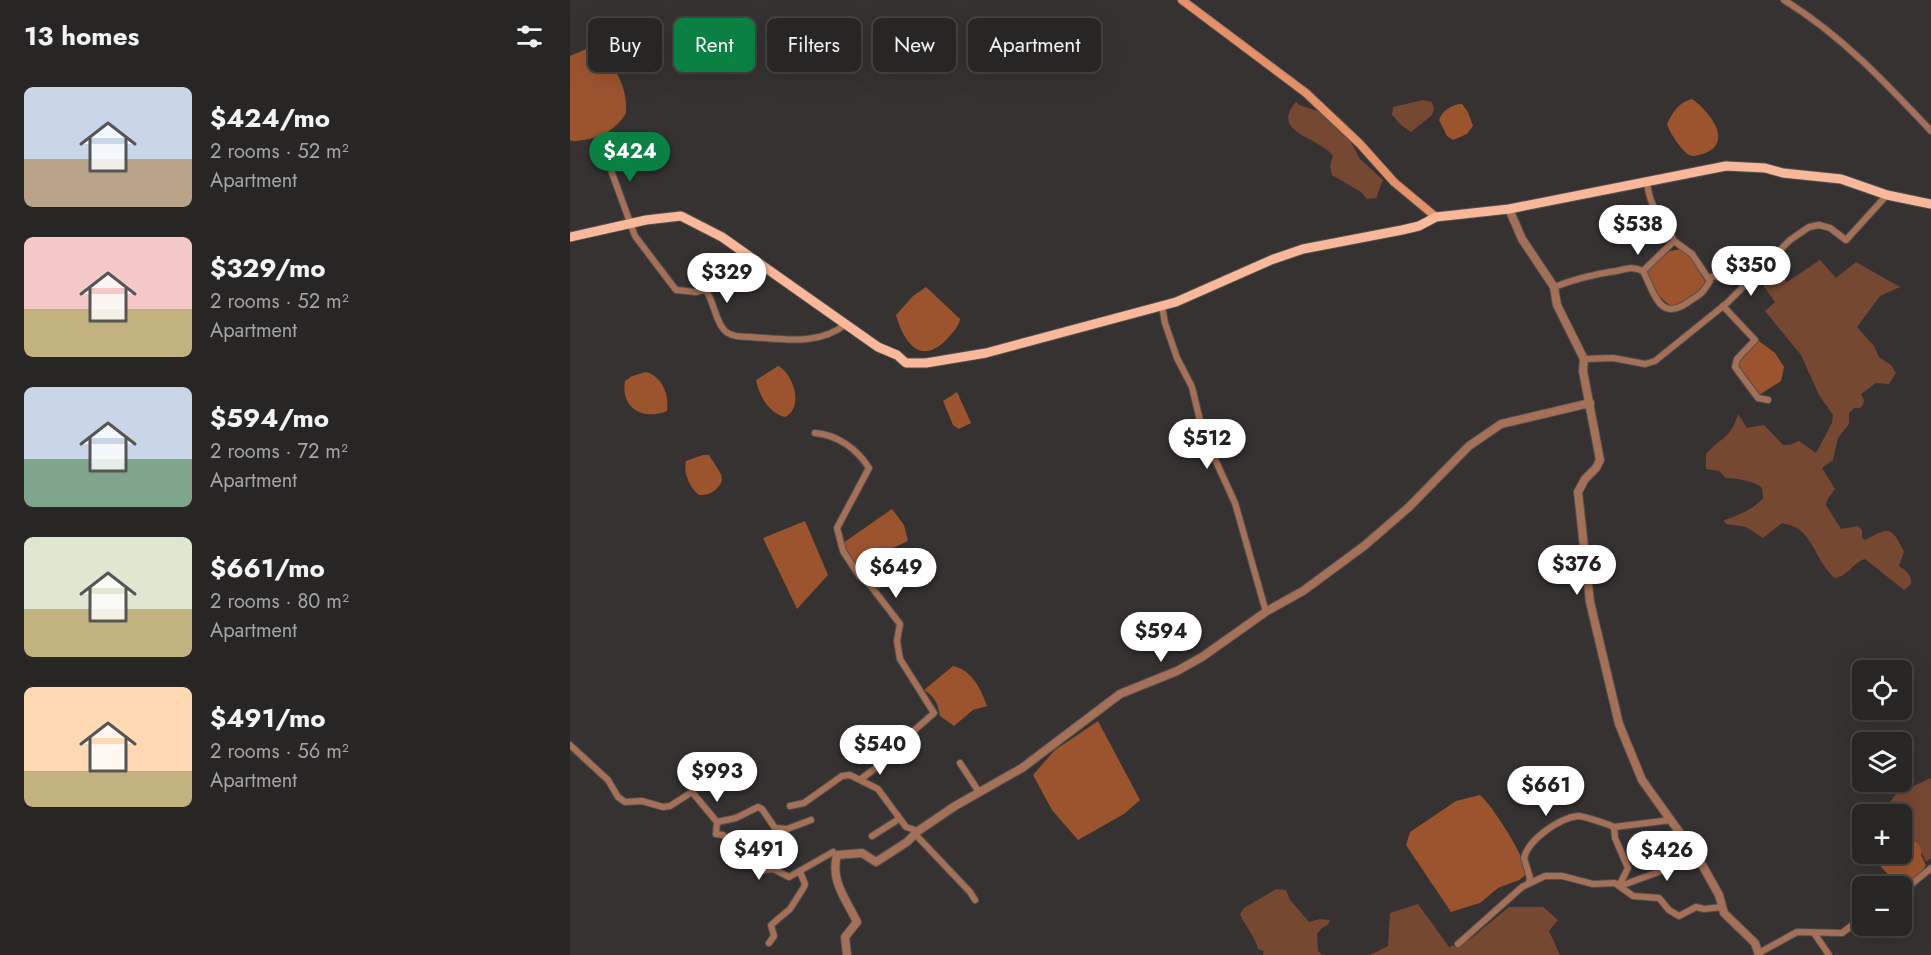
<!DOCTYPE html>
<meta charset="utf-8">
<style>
body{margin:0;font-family:Jost,sans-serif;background:#343232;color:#f1f3f6;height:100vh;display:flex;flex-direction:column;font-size:22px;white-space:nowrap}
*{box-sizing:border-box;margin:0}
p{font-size:20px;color:#a5a5a7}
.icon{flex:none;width:33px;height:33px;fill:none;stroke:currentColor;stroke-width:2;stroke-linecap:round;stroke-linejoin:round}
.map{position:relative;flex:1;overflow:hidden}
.sheet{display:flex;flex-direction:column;background:#282625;width:570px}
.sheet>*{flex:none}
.banner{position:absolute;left:18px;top:18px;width:570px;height:54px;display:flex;gap:12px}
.buttons{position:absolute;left:1282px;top:660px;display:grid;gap:12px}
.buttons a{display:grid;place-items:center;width:60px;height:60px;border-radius:9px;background:#282625;box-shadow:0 6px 24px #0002,0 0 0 2px #444342;font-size:30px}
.price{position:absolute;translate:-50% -51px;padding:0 14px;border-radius:21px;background:#fff;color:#222;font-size:20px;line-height:39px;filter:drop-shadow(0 2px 3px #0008)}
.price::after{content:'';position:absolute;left:50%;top:36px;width:18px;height:14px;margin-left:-9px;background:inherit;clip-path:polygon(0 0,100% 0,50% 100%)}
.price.on{background:#0b8043;color:#fff}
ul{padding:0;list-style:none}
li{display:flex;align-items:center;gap:18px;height:150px;padding:0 24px}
li span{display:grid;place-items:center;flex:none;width:168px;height:120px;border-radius:9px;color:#555}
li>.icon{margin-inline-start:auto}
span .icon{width:72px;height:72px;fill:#fffc;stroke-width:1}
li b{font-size:26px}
h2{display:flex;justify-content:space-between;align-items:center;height:72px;padding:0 24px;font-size:26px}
.pill{padding:0 21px;border-radius:9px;background:#282625;box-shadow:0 6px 24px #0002,0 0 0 2px #444342;font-size:21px;line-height:54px}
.pill.on{background:#0b8043;color:#fff}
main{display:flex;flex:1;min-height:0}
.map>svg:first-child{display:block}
.green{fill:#764832}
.water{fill:#9c542f}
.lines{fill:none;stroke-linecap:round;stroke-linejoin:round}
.minor-casing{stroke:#524f4e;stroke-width:8}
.tertiary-casing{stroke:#524f4e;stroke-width:10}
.secondary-casing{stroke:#524f4e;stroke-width:10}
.primary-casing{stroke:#524f4e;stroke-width:11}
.minor{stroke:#a47057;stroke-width:6}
.tertiary{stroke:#a47057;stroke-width:8}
.secondary{stroke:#e49169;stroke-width:8}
.primary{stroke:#f9b89a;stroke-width:9}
</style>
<main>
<section class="sheet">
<h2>13 homes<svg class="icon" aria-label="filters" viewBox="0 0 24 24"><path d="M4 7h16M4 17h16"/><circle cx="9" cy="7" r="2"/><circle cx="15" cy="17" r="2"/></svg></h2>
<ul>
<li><span style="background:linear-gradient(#c9d6e8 60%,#b9a48a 0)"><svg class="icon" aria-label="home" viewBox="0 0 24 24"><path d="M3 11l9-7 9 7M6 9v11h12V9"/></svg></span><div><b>$424/mo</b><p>2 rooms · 52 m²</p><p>Apartment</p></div></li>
<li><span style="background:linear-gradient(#f6c9c9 60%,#c2b280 0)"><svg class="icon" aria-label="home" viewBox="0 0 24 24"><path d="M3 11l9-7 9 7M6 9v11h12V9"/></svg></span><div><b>$329/mo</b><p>2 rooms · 52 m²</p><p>Apartment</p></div></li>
<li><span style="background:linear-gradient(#c9d6e8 60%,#7fa58c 0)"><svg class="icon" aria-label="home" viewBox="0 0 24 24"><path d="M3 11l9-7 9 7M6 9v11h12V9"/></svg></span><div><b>$594/mo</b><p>2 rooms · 72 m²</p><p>Apartment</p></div></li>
<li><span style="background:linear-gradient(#dfe7d0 60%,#c2b280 0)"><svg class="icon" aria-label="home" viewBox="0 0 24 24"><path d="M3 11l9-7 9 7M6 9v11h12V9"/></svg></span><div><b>$661/mo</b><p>2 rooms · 80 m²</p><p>Apartment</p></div></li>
<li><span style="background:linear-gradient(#ffd9b3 70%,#c2b280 0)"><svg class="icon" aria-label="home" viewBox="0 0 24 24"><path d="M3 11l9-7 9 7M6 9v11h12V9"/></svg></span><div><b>$491/mo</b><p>2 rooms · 56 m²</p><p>Apartment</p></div></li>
</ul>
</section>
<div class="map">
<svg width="1361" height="955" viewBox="0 0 1361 955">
<rect width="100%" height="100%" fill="#353231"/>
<g class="green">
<polygon points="853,100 862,102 864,110 861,116 841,132 831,125 822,115 823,107"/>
<path d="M726,102l3,3 22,7 27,25 12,22 23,21 -7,18 -9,1 -6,-7 -29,-17 -2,-9 3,-10c-13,-19 -64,-23 -37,-54z"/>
<path d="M1250,260l16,18 20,-16 44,25 -20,9 -23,31 17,19 5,11 12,8 5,8 -7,11 -13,-1 -15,11 3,6 -1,5 -3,3h-6l-5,5v11l-11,14 -5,22 -11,8 13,21 -8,11 -1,5 15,24 17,-3 4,4v8l3,2c24,-13 26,-15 39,12l-5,14c7,5 13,8 12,18l-7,6 -39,-31c-13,4 -15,16 -30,19 -16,-13 -20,-35 -35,-48 -4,-4 -12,-5 -18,-7l-19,15 -17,-11 -20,-3 -2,-4c12,-3 31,-12 39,-22l-1,-10c-7,-7 -26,-10 -36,-10l-7,-7 -13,-2v-15c16,-18 24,-14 32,-40l9,14 17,-3 19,20h7l9,-4 17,12 16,-30 1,-8 -14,-20 -18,-40 -36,-44 10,-9 -19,-27 15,-13 16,20z"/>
<polygon points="1361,778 1361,858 1356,862 1346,841 1339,843 1336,841 1337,831 1332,825 1332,814 1312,814 1326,794"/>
<path d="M706,889l10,1 4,10 19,22 11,-3 10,1 -2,5 -6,3 -5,6 1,17 4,4h-59l1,-4 -6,-2c-3,-13 -13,-23 -18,-35l4,-6z"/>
<polygon points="848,904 879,947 899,940 939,907 973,907 988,920 979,931 990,955 800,955 818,946 820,913"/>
</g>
<g class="water">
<path d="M21,47c23,13 37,40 35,66 -11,19 -32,28 -54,28l-2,-1v-84z"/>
<path d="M1122,99c16,11 44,44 11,55 -4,1 -10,3 -14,1 -8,-5 -19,-22 -22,-31 6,-12 12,-22 25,-25z"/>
<path d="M892,104l6,8 5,14 -6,8 -14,6 -6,-4 -8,-16c3,-9 13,-16 23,-16z"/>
<path d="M1112,249l10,10 14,24 -5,9 -27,15c-14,-5 -24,-24 -27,-38l23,-18z"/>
<path d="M356,287l34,32c-1,7 -7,13 -12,19 -27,29 -44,5 -52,-23l17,-19z"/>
<polygon points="1189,341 1205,353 1214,367 1211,381 1189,395 1166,364"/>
<path d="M208,366c16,8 26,42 7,51 -16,-4 -26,-21 -29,-37z"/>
<path d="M76,372c17,5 23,23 21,39 -24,10 -47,-3 -42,-30l7,-5z"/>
<polygon points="387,392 401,423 389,429 383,425 373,401"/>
<path d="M133,455h6l12,19 1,6c-3,10 -13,16 -23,15 -9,-7 -16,-22 -13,-34z"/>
<polygon points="322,509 334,525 338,541 310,554 328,573 309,589 290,573 273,543"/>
<polygon points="235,521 258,575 227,609 193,538"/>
<path d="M383,666c19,4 28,23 34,40l-14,4 -19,16 -14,-10c-2,-13 -5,-19 -16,-26z"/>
<polygon points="528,721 570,800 554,814 508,840 482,810 463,775 485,750"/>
<path d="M910,795c12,10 46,63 47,79l-8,6 -21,8 -18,15 -29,9 -45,-67 4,-13 46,-31z"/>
<polygon points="1332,825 1337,831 1336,841 1339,843 1346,841 1352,850 1351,855 1356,865 1347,878 1327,885 1301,855 1332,854"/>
</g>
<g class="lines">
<defs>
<g id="minor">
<path d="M1214,0c57,35 101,82 147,131"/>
<path d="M36,150l6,23 23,63 41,54 20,2 8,-2 3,2c7,11 10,35 21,41 6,4 16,4 23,4 32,2 68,9 95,-13"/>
<path d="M1073,271c11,21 16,51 44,32 14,-10 13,-6 23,-22l-18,-27 -18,-13"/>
<polyline points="1138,278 1145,276 1152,279 1172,261 1179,265 1185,274"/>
<path d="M984,287c19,-7 36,-12 56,-15 13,-1 19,-7 33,-1l31,-30c-11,-26 -24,-28 -27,-60"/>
<polyline points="592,306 595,323 607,358 622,387 633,433 665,503 696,612"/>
<polyline points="1153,306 1185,340 1167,359 1165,367 1188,398 1198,400"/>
<polyline points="1014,359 1043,358 1075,364 1085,361 1157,303 1220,240 1239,227 1249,225 1260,228 1276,240 1317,195"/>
<path d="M245,433c23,2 42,16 54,35l-32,60 6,23 17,26 10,8 30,39 -3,17 3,18 34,54 -34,30 -7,12 -32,24"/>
<polyline points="0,745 38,780 48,797 55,802 72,801 93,807 100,806 122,792 147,822 166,818 188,807 192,809 205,828 217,829 241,820"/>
<polyline points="390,763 409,792"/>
<polyline points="220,806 234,803 272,776 280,775 308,789 336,827 348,831"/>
<polyline points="147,822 146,834 153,835 181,865 195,870 203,869 219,877 263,852"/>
<polyline points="345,834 400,892 405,900"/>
<polyline points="302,836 329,819"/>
<path d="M959,882l1,-4 -6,-20c4,-18 35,-40 54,-42 5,0 30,8 36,11"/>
<polyline points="1049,886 1058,868 1045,838 1044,827 1101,820"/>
<polyline points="1050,886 1094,870 1101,859 1102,851 1115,841"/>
<polyline points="1332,892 1361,868"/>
<polyline points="1244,933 1259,955"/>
<polyline points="199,943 204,936 201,925 220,909 234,887 235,884 230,872"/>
<polyline points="888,944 952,887 975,876 992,876 1023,884 1045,883 1063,896 1089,898 1099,910 1109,916 1126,907 1134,909 1153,907"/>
<polyline points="1189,953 1227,932 1272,933 1293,917"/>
</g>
<g id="tertiary">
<polyline points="939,209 952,239 984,287 987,305 1014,359 1013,371 1030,460 1026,468 1015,479 1008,492 1020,602 1049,724 1072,780 1130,861 1149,895 1154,913 1185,943 1189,955"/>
<path d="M277,955l-2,-18 12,-15c-11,-23 -27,-41 -20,-67l25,-2 14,9 31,-20 11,-11 37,-25 67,-38 98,-74 57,-23 25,-14 65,-46 36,-20 61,-45 44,-38 61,-62 32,-22 89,-21"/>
</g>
<polyline id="secondary" points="612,0 736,93 790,144 824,182 866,217"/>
<polyline id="primary" points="0,237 76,220 111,216 152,237 308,347 327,355 336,363 356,363 416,353 606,302 701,260 733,249 832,230 849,226 866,217 939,209 1156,166 1195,168 1213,173 1271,179 1317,195 1361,204"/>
</defs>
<use href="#minor" class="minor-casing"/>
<use href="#tertiary" class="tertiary-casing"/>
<use href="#secondary" class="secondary-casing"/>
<use href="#primary" class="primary-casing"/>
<use href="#minor" class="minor"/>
<use href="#tertiary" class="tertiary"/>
<use href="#secondary" class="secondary"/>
<use href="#primary" class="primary"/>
</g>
</svg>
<div class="buttons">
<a><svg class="icon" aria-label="locate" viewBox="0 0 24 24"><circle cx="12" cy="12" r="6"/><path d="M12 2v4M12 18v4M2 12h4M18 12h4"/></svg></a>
<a><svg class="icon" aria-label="layers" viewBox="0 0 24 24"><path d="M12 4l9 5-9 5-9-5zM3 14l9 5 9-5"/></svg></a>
<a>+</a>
<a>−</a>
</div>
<b class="price on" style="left:60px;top:183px">$424</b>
<b class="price" style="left:1068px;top:256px">$538</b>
<b class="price" style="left:1181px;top:297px">$350</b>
<b class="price" style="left:157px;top:304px">$329</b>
<b class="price" style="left:637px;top:470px">$512</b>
<b class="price" style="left:1007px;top:596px">$376</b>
<b class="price" style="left:326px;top:599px">$649</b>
<b class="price" style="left:591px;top:663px">$594</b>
<b class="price" style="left:310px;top:776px">$540</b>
<b class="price" style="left:147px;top:803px">$993</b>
<b class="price" style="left:976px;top:817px">$661</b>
<b class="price" style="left:189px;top:881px">$491</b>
<b class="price" style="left:1097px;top:882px">$426</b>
<div class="banner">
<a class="pill">Buy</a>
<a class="pill on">Rent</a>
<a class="pill">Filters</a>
<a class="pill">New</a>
<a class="pill">Apartment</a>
</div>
</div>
</main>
